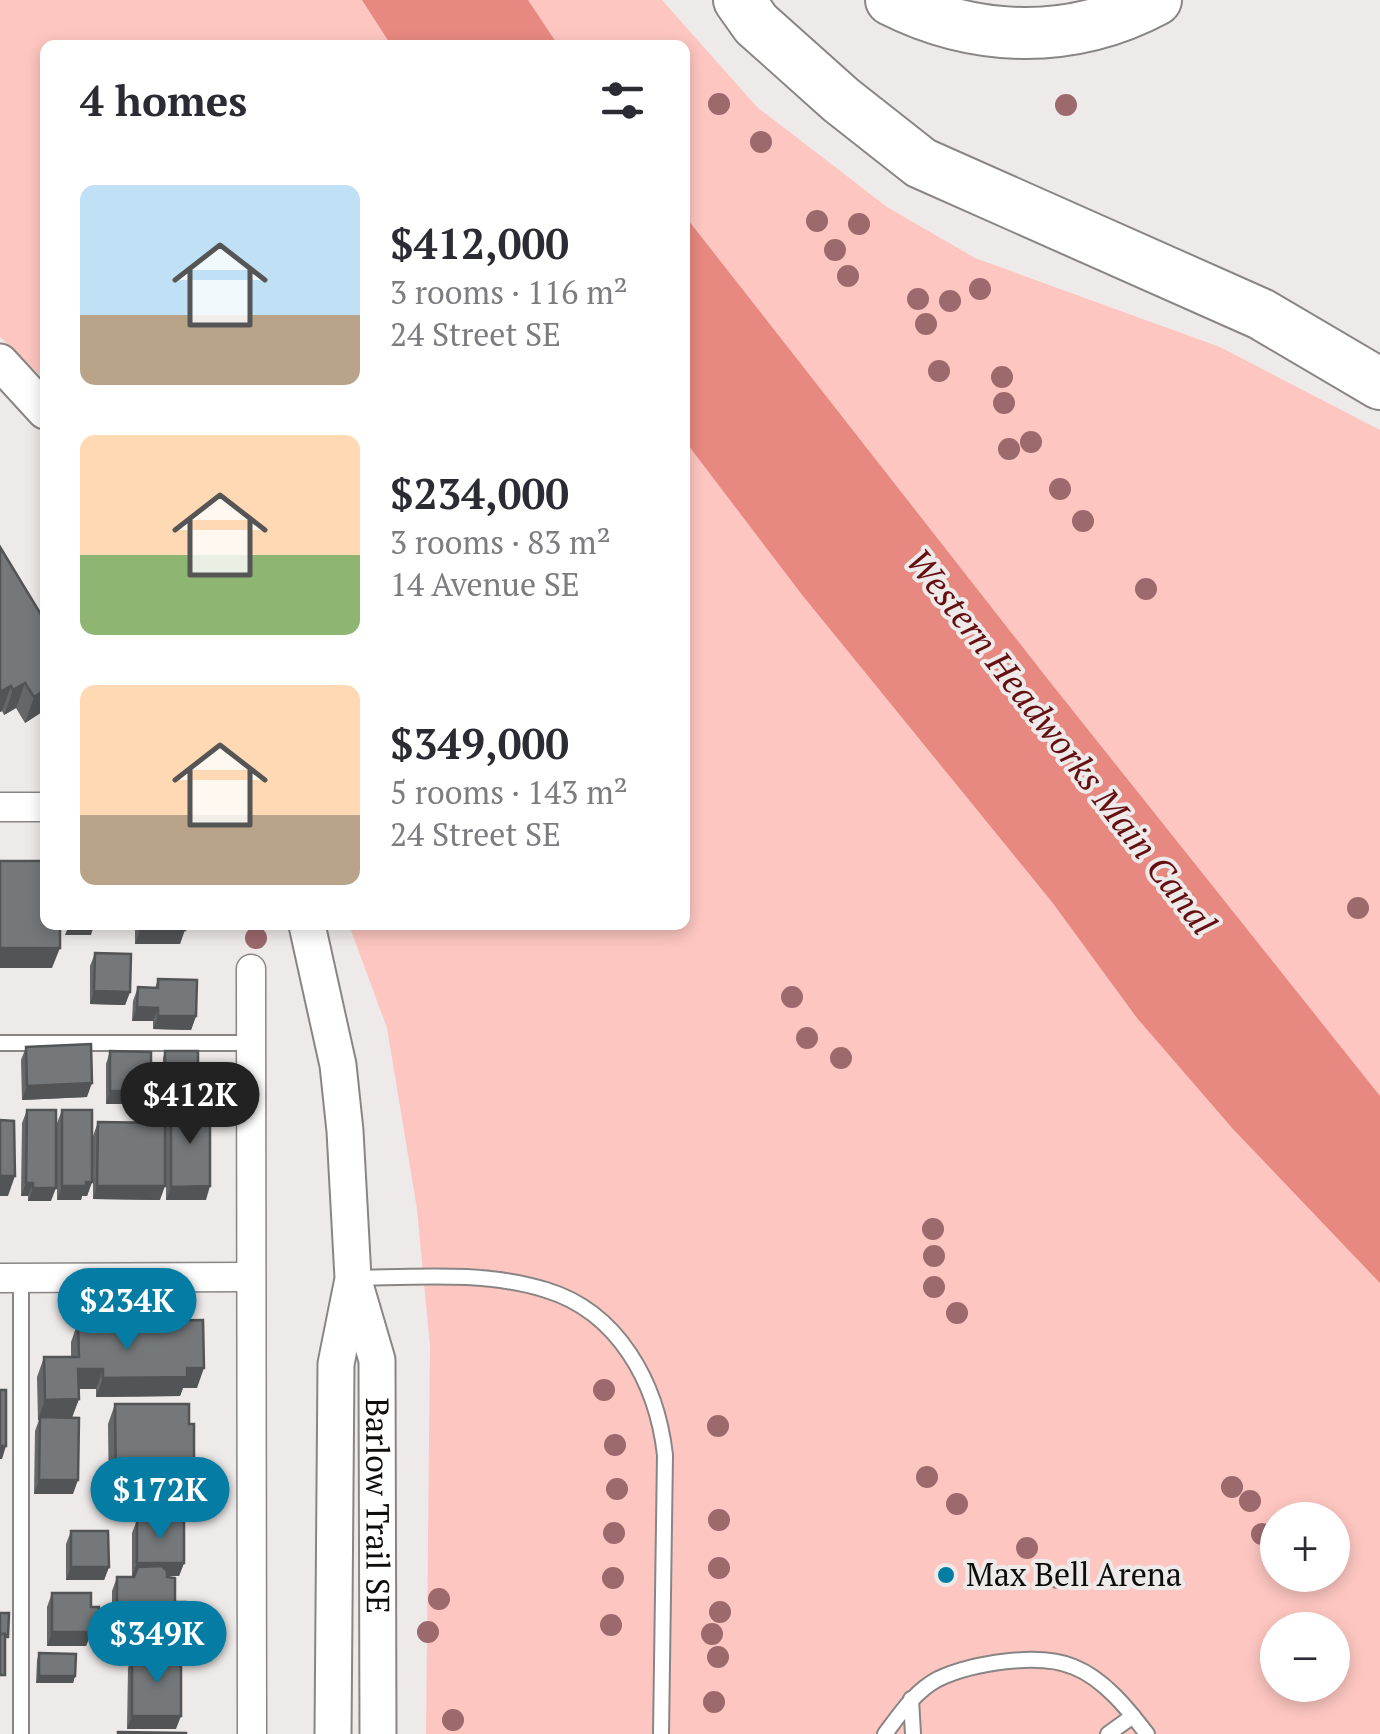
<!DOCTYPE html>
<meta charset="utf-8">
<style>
body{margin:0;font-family:"PT Serif",serif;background:#f2f2f3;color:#2b2b33;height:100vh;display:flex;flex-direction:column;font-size:38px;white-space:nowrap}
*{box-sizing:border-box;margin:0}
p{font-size:32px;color:#7c7c81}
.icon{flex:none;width:55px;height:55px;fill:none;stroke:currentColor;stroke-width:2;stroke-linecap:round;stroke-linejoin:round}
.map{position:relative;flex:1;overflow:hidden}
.drawer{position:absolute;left:40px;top:40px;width:650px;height:890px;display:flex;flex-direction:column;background:#fff;border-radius:15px;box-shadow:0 5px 15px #0003}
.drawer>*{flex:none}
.fabs{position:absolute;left:1260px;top:1502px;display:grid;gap:20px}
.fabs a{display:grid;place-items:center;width:90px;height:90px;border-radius:50%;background:#fff;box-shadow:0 5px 15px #0003;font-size:50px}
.price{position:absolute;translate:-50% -85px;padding:0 22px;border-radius:35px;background:#047ca3;color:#fff;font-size:32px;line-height:65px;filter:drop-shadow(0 2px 5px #0008)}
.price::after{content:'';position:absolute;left:50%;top:60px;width:30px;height:22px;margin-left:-15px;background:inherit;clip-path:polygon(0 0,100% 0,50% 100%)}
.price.active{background:#222;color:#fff}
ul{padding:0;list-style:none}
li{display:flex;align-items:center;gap:30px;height:250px;padding:0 40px}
li span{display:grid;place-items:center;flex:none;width:280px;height:200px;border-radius:15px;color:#555}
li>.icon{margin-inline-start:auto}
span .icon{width:120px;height:120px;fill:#fffc;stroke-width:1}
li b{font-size:42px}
h2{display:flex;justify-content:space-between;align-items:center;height:120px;padding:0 40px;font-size:42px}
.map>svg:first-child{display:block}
.green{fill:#fdc6c0;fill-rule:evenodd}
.water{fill:#e78881}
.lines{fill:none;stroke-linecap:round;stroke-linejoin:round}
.service-casing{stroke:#898585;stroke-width:18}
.minor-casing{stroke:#898585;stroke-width:31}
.tertiary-casing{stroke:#898585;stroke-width:39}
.motorway-casing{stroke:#898585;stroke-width:54}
.service{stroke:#fff;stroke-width:14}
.minor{stroke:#fff;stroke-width:28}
.tertiary{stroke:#fff;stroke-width:35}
.motorway{stroke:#fff;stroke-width:50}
.tree{fill:#9c696d}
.wall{fill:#656769}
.shaded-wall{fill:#525455}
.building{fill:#75787a;stroke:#525455;stroke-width:2.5}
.poi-dot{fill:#047ca3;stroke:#eeeae9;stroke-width:4}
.labels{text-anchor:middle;stroke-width:8;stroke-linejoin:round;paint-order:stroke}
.street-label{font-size:32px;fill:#0e0d0c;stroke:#eeeae9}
.poi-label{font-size:32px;fill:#0e0d0c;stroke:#eeeae9;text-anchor:start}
.water-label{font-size:35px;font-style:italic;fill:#650f13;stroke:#eeeae9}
</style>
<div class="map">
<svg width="1380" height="1734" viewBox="0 0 1380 1734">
<rect width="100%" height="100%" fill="#eeeae9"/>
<path class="green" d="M0,0h662l95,107 130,100 88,51 245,89 160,83v1304h-954l4,-388 -13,-137 -30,-181 -38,-103h336v-880h-640v335l-45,-43zM1278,1520h54v55h-54zM1278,1630h54v55h-54z"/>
<g class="water">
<polygon points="362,0 528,0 558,45 391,45"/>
<polygon points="685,216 1050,682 1380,1096 1380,1283 1233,1129 1137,1018 1052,902 803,596 685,441"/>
</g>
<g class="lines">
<defs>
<g id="service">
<polyline points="0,1043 252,1043"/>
<path d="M354,1278c62,-1 132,-7 192,12 73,22 111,94 119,165l-4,279"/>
<polyline points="911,1699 913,1734"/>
<polyline points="21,1734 21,1278"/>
<path d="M885,1734c15,-20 30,-43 53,-55 34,-16 101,-27 136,-12 30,12 54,42 73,67"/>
<polyline points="1108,1734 1133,1716"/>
</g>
<g id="minor">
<polyline points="0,807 45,807"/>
<polyline points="251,969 252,1734"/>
<polyline points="0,1278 249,1277"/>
</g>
<g id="tertiary">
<polyline points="0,362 45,411"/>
<path id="s1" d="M307,925l31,140 7,66 8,147 24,82 1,374"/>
<polyline points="333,1734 336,1364 352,1284"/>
</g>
<g id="motorway">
<polyline points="739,0 756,24 841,100 921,163 1261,314 1380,384"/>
<path d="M891,0c85,43 181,45 265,0"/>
</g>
</defs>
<use href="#service" class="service-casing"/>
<use href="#minor" class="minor-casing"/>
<use href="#tertiary" class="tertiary-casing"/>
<use href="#motorway" class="motorway-casing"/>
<use href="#service" class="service"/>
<use href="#minor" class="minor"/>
<use href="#tertiary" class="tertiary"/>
<use href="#motorway" class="motorway"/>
</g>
<g class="tree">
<circle cx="719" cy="104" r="11"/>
<circle cx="1066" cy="105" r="11"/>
<circle cx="761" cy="142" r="11"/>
<circle cx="817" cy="221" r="11"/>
<circle cx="859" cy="224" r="11"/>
<circle cx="835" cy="250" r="11"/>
<circle cx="848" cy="276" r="11"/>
<circle cx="980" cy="289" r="11"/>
<circle cx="918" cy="299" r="11"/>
<circle cx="950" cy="301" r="11"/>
<circle cx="926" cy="324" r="11"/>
<circle cx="939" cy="371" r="11"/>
<circle cx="1002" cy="377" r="11"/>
<circle cx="1004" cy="403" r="11"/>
<circle cx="1031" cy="442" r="11"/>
<circle cx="1009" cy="449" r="11"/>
<circle cx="1060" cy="489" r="11"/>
<circle cx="1083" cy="521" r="11"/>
<circle cx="1146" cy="589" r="11"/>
<circle cx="1358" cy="908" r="11"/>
<circle cx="256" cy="938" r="11"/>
<circle cx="792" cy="997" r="11"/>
<circle cx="807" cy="1038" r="11"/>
<circle cx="841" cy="1058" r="11"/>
<circle cx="207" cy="1082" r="11"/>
<circle cx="933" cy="1229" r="11"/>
<circle cx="934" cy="1256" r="11"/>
<circle cx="934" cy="1287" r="11"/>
<circle cx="957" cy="1313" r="11"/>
<circle cx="604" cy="1390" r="11"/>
<circle cx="718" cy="1426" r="11"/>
<circle cx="615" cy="1445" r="11"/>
<circle cx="927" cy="1477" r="11"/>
<circle cx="1232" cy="1487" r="11"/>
<circle cx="617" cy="1489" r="11"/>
<circle cx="1250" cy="1501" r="11"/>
<circle cx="957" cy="1504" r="11"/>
<circle cx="719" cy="1520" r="11"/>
<circle cx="614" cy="1533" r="11"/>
<circle cx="1262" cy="1534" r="11"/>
<circle cx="1027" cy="1548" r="11"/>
<circle cx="719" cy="1568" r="11"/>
<circle cx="613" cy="1578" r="11"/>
<circle cx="1058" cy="1578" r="11"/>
<circle cx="439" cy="1599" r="11"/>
<circle cx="720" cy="1612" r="11"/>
<circle cx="611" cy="1625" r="11"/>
<circle cx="428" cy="1632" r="11"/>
<circle cx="712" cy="1634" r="11"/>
<circle cx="718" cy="1657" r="11"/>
<circle cx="714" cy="1702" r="11"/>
<circle cx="453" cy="1720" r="11"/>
</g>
<g class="wall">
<polygon points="0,547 45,710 25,723 16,708 4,715 2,711 0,712"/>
<polygon points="135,925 185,925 180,944 135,944"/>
<polygon points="95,953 130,992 125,1005 90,1004 90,966"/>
<polygon points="158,979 196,1016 191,1030 153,1029 153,1021 132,1021 133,1001 138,987 155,988"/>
<polygon points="26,1047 87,1097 22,1100 21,1060"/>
<polygon points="110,1051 151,1091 146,1104 106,1104 106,1064"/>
<polygon points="165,1051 196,1086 163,1086 163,1058"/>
<polygon points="171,1108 206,1200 166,1200 166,1121"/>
<polygon points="27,1110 51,1201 28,1201 28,1196 21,1196 22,1123"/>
<polygon points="62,1110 92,1182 87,1196 82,1196 81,1200 57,1200 57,1123"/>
<polygon points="98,1122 160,1200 93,1199 93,1136"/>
<polygon points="78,1322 197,1388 183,1388 180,1396 96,1397 96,1389 78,1389 79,1399 72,1418 73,1494 34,1494 35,1431 39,1420 38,1420 37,1377 44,1357 71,1357 71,1342"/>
<polygon points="115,1404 190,1474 190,1482 183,1501 109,1501 108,1424"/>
<polygon points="137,1520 184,1563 179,1576 167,1576 175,1602 186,1631 181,1645 112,1645 112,1591 117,1577 134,1577 134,1576 132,1576 132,1533"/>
<polygon points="71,1531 109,1567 104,1580 66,1580 66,1544"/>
<polygon points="52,1593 91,1607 99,1625 95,1638 89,1638 86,1646 47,1646 47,1607"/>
<polygon points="39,1653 75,1676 73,1683 36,1683 37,1660"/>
<polygon points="132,1655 176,1729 127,1729 128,1668"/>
</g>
<g class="shaded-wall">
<polygon points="25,683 16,708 4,715 13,690"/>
<polygon points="11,686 2,711 0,712 0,692"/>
<polygon points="45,690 45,710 25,723 34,697"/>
<polygon points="69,925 94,925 91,935 65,935"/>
<polygon points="185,930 180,944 135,944 140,931"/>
<polygon points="0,948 60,948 52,968 0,968"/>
<polygon points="94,991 130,992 125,1005 90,1004"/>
<polygon points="137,1007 158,1008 153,1021 132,1021"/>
<polygon points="158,1016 196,1016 191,1030 153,1029"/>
<polygon points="165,1079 198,1079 196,1086 163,1086"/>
<polygon points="92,1083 87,1097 22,1100 27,1086"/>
<polygon points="110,1091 151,1091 146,1104 106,1104"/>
<polygon points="0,1176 15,1176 8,1196 0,1196"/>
<polygon points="86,1182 92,1182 87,1196 82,1196 81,1200 57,1200 62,1186"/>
<polygon points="26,1183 33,1183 28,1196 21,1196"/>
<polygon points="97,1186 165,1186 160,1200 93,1199"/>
<polygon points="210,1186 206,1200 166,1200 171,1187"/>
<polygon points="33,1188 56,1188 51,1201 28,1201"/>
<polygon points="187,1368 204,1368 197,1388 183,1388 180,1396 96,1397 103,1378"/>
<polygon points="78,1369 103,1369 96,1389 71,1389"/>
<polygon points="79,1399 71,1419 38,1420 45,1400"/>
<polygon points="0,1446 6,1446 2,1459 0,1459"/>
<polygon points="39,1480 78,1480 73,1494 34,1494"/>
<polygon points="116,1481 190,1482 183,1501 109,1501"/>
<polygon points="137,1563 184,1563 179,1576 132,1576"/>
<polygon points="71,1567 109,1567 104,1580 66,1580"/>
<polygon points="91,1625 99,1625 95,1638 89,1638 86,1646 47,1646 52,1632"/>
<polygon points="117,1631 186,1631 181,1645 112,1645"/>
<polygon points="39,1676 75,1676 73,1683 36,1683"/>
<polygon points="132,1716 181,1716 176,1729 127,1729"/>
</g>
<g class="building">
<polygon points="0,547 45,621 45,690 34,697 25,683 13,690 11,686 0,692"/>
<polygon points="0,861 45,861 45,925 60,925 60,948 0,948"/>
<polygon points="140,925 185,925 185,930 140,931"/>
<polygon points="95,953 131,954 130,992 94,991"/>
<polygon points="158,979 197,980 196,1016 158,1016 158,1008 137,1007 138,987 158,988"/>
<polygon points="91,1044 92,1083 27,1086 26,1047"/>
<polygon points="110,1051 151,1052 151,1091 110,1091"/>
<rect x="165" y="1051" width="33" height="28"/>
<polygon points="171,1108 210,1108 210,1186 171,1187"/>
<polygon points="27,1110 56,1110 56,1188 33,1188 33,1183 26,1183"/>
<polygon points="62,1110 92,1110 92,1182 86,1182 86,1186 62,1186"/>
<polygon points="0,1120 14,1121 15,1176 0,1176"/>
<polygon points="98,1122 165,1123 165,1186 97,1186"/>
<polygon points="203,1320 204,1368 187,1368 187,1377 103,1378 103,1369 78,1369 79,1399 45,1400 44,1357 79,1357 78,1322"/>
<rect x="0" y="1390" width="6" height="56"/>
<polygon points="115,1404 189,1404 189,1424 194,1424 194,1461 190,1461 190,1482 116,1481"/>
<polygon points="40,1417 79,1418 78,1480 39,1480"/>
<rect x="137" y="1520" width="47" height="43"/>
<polygon points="71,1531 108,1531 109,1567 71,1567"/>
<polygon points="162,1566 167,1571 167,1577 175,1578 175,1602 186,1602 190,1613 186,1631 117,1631 117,1577 134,1577 138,1567"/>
<polygon points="52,1593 91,1593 91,1607 99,1607 99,1625 91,1625 91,1632 52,1632"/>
<polygon points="0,1613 9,1613 8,1637 5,1637 5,1634 0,1634"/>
<rect x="0" y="1634" width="5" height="41"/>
<polygon points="39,1653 76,1654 75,1676 39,1676"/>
<rect x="132" y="1655" width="49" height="61"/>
<polygon points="118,1732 186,1733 186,1734 118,1734"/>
</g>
<circle class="poi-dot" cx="946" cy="1575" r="10"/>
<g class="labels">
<g class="street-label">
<text dy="11" stroke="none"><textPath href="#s1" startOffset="588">Barlow Trail SE</textPath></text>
</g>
<g class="poi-label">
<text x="966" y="1586">Max Bell Arena</text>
</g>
<g class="water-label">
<text transform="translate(1061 742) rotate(52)" y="12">Western Headworks Main Canal</text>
</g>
</g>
</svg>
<div class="fabs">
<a>+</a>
<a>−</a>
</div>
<b class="price active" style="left:190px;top:1147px">$412K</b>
<b class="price" style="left:127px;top:1353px">$234K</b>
<b class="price" style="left:160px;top:1542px">$172K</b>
<b class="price" style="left:157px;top:1686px">$349K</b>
<section class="drawer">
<h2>4 homes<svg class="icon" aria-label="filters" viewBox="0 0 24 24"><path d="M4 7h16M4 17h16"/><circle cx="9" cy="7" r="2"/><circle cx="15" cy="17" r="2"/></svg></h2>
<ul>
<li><span style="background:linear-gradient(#bfe0f5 65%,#b9a48a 0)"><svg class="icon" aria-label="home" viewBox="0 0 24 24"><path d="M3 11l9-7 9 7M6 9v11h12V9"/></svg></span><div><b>$412,000</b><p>3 rooms · 116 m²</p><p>24 Street SE</p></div></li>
<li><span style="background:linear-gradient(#ffd9b3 60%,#8fb573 0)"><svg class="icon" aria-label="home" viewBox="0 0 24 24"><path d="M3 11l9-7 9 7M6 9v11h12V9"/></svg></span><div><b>$234,000</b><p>3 rooms · 83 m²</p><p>14 Avenue SE</p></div></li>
<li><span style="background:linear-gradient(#ffd9b3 65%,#b9a48a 0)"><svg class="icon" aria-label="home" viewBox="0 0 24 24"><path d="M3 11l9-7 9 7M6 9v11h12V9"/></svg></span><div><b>$349,000</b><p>5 rooms · 143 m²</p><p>24 Street SE</p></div></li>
</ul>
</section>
</div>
